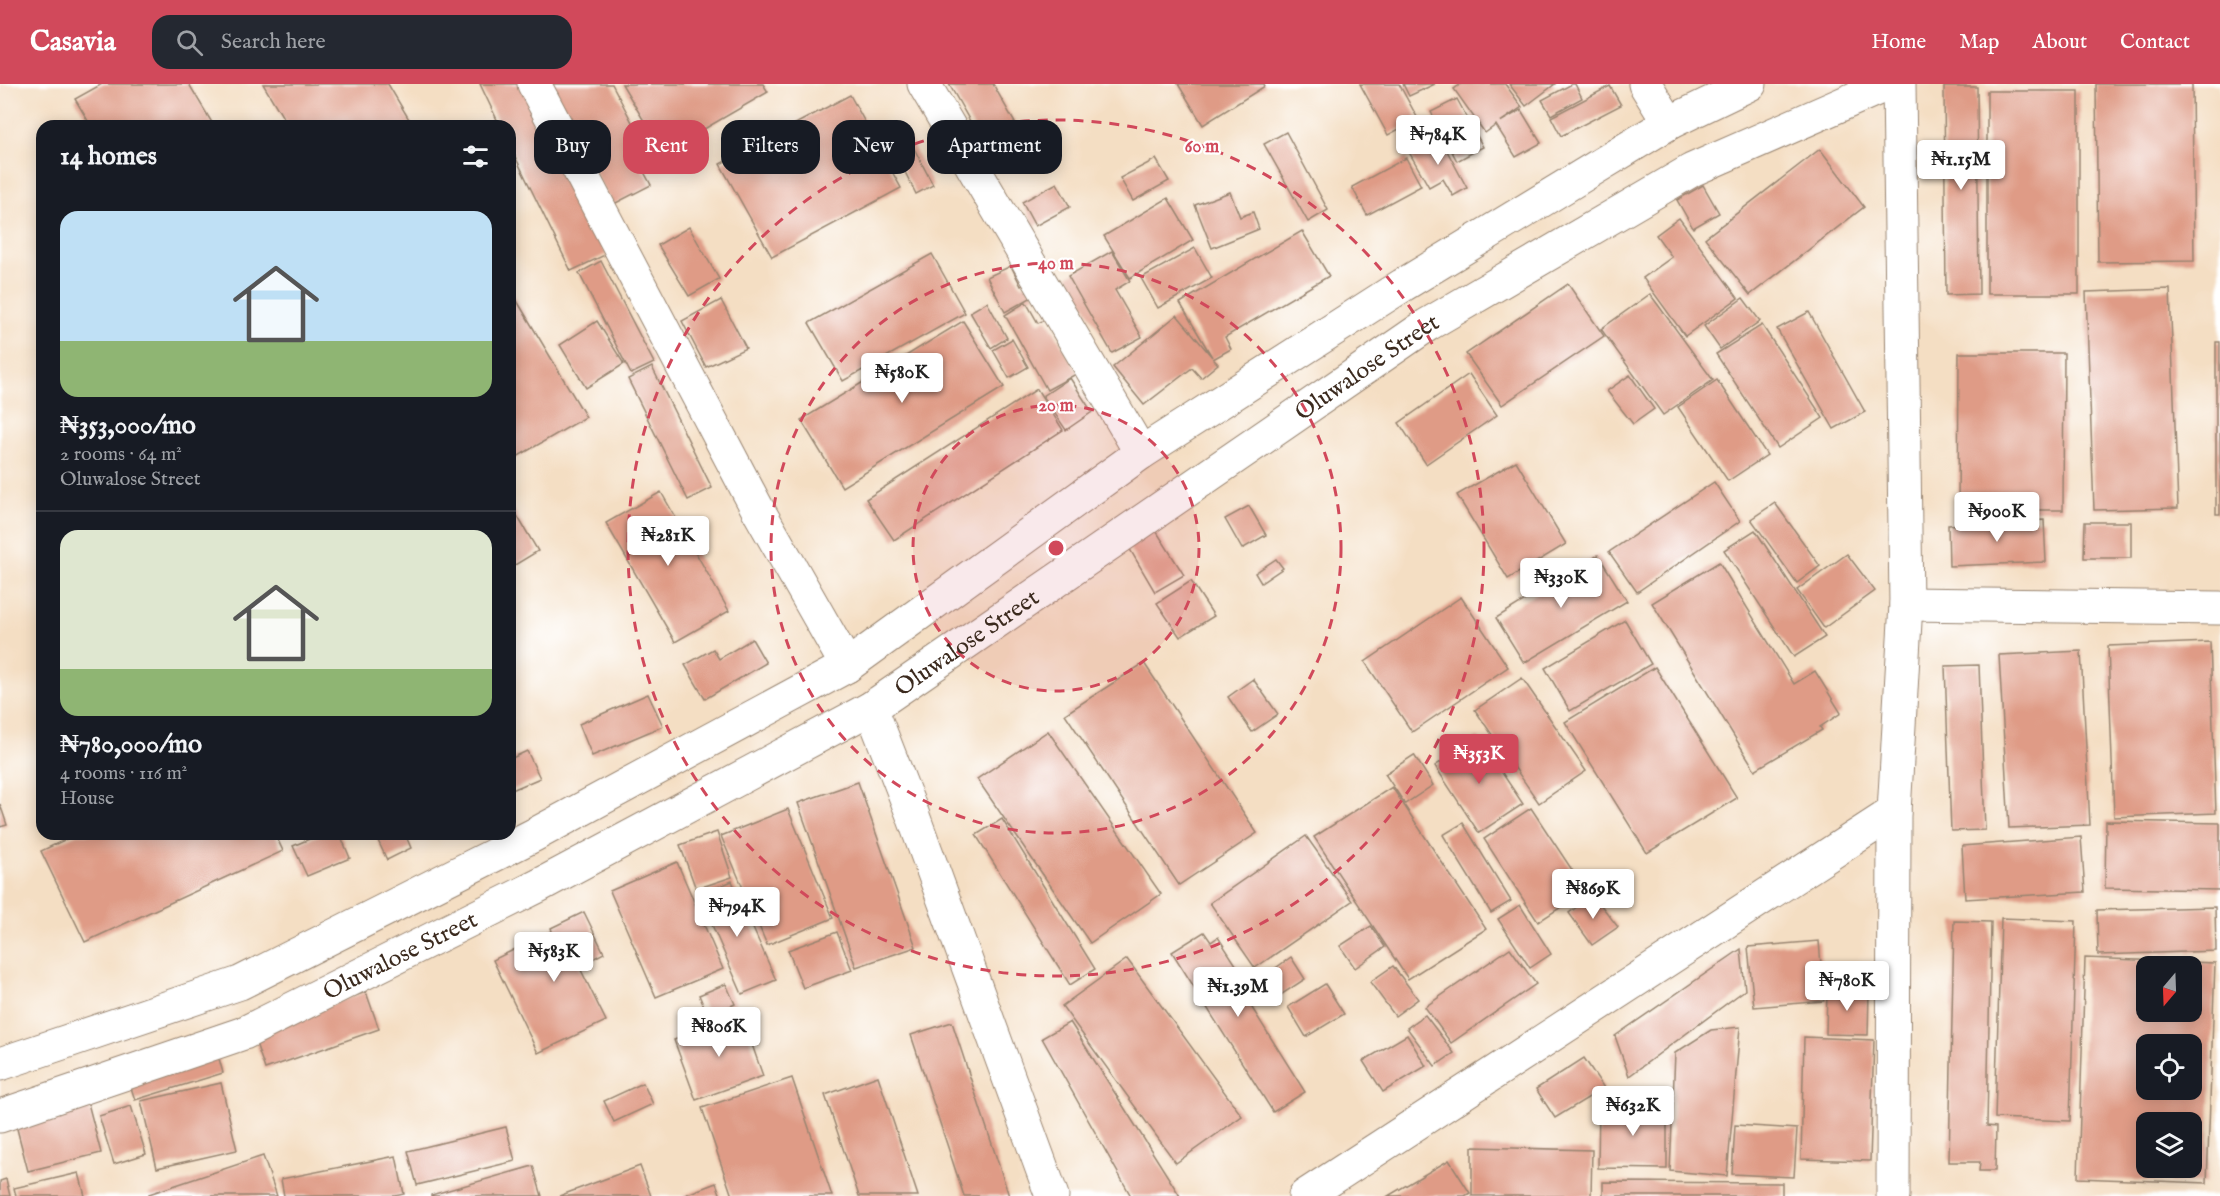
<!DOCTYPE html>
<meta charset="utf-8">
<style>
body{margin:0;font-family:"IM FELL English",serif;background:#242831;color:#f1f3f6;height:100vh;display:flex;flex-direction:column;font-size:22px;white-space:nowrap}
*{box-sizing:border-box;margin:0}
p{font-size:20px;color:#9ea1a6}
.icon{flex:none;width:33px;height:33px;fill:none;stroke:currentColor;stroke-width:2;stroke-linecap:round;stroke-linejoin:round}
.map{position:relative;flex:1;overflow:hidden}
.drawer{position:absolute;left:36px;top:36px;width:480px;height:720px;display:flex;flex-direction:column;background:#171b24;border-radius:18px;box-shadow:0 3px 15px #0003}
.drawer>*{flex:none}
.top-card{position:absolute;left:534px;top:36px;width:570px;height:54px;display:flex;gap:12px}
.needle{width:39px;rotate:199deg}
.controls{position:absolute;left:2136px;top:872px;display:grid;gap:12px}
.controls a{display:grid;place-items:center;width:66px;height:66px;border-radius:12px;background:#171b24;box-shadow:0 3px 15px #0003;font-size:30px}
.price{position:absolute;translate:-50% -51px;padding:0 14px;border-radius:6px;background:#fff;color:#222;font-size:20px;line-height:39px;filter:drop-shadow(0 2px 3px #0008)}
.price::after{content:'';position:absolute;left:50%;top:36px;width:18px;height:14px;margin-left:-9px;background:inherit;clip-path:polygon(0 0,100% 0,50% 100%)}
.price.selected{background:#d1495b;color:#fff}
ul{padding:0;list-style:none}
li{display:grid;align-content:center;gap:12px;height:318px;padding:0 24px}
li+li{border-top:2px solid #363941}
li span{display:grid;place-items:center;height:186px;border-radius:18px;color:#555}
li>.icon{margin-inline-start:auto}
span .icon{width:108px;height:108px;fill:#fffc;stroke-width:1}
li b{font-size:26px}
h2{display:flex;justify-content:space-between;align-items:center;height:72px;padding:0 24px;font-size:26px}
.pill{padding:0 21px;border-radius:18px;background:#171b24;box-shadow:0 3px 15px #0003;font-size:21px;line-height:54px}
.pill.selected{background:#d1495b;color:#fff}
header{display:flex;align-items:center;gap:36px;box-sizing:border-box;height:84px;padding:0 30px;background:#d1495b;color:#fff}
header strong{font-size:28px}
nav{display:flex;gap:33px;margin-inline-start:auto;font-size:21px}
.search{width:420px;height:54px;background:#242831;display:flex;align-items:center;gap:15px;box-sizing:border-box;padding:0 21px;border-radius:18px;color:#9ea1a6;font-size:22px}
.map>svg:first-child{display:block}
.building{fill:#df9b86;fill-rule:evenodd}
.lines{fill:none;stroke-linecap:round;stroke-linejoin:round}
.minor-casing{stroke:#988470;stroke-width:35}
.minor{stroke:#fff;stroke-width:33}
.ring{fill:none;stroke:#d1495b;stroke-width:3;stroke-dasharray:10 8}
.labels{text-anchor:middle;stroke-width:4.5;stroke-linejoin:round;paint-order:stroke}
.street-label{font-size:24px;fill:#3b2a1e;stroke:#fff}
.centre{fill:#d1495b;stroke:#fff;stroke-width:3}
.ring-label{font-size:18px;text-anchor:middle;font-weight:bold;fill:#d1495b;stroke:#fff;stroke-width:4.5;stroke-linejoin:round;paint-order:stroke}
</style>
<header>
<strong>Casavia</strong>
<div class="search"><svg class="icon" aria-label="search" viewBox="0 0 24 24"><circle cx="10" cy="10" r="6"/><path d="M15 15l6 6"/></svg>Search here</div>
<nav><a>Home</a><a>Map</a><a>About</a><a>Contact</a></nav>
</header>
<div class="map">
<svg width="2220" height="1112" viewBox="0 0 2220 1112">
<rect width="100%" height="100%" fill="#fff"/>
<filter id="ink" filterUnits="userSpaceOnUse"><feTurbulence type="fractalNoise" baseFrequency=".0167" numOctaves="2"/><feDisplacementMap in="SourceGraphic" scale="12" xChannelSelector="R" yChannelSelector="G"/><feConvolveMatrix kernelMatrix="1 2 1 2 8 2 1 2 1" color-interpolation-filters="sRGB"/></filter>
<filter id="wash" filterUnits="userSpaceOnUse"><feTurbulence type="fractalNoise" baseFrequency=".008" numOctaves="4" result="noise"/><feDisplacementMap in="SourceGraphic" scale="24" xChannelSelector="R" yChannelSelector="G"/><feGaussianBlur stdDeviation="1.35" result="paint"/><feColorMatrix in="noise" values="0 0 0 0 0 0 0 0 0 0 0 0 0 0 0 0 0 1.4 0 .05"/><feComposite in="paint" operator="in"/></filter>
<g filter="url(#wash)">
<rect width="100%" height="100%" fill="#f4dec3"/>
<g id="blocks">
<g class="building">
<polygon points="102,0 189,0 214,42 91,42 75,15"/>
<polygon points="263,0 388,0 413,42 288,42"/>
<polygon points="480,0 524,0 607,170 571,187 510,62 510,42 500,42"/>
<polygon points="548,0 612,0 647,67 636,73 651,101 612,121"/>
<polygon points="622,0 763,0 768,8 663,69"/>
<polygon points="949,0 993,0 1029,64 996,83"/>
<polygon points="1178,0 1264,0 1265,2 1203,41"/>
<polygon points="1360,0 1399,0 1418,35 1388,51"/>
<polygon points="1403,0 1435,0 1409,12"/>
<polygon points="1461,0 1505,0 1522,23 1500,38 1521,26 1541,59 1516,73 1496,41 1485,49 1454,5"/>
<polygon points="1509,0 1555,0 1526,22"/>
<polygon points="1572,0 1575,0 1582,14 1551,31 1542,16"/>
<polygon points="2096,0 2192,0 2194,177 2098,178"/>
<polygon points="1610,2 1621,21 1561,52 1551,33"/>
<polygon points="1944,3 1977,3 1979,210 1946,211"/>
<rect x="1987" y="7" width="92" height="203"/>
<polygon points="850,11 901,104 772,173 720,80"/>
<polygon points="1457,15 1483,63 1457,77 1431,28"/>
<polygon points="1286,48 1328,126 1308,138 1264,60"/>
<polygon points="906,49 933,101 916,110 890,58"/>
<polygon points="1439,52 1467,104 1453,112 1443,95 1429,103 1409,68"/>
<polygon points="1820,65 1864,123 1750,211 1705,154"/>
<polygon points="1406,74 1421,102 1367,131 1352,103"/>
<polygon points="1156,75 1169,97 1133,117 1120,94"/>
<polygon points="1057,99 1070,123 1035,142 1022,118"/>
<polygon points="1703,101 1719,129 1693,144 1677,116"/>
<polygon points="1230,108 1240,133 1253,128 1259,145 1212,164 1195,121"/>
<polygon points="1168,114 1193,156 1130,194 1104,152"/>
<polygon points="1679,134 1738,214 1685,252 1643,194 1672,173 1656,151"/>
<polygon points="689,143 719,195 689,212 658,161"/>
<polygon points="1302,147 1329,192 1225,253 1231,265 1213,275 1218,280 1201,294 1192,284 1144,321 1113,283 1177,231 1212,273 1180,219"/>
<polygon points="1195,164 1212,194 1158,224 1141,194"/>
<polygon points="1112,167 1130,197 1115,206 1142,253 1112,269 1068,192"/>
<polygon points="932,170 965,229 843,297 809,239"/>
<polygon points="601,177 654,279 631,290 579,189"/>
<polygon points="1011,182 1021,202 1028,199 1034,212 1005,228 987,193"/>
<polygon points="1568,200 1604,252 1502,321 1466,270"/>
<polygon points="510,205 586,333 510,377"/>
<polygon points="2170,205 2178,424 2094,426 2086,208"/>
<polygon points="1650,210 1713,296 1663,331 1601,245"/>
<polygon points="1743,214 1760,237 1720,265 1704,242"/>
<polygon points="721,216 746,264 706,283 682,237"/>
<polygon points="987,218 1007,254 991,264 970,228"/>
<polygon points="1026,218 1038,239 1047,235 1078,289 1047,306 1005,231"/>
<polygon points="1809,228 1865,328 1834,345 1777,245"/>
<polygon points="597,237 624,280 586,304 560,261"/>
<polygon points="963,237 1004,303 842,403 801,336"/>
<polygon points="1762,241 1823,334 1778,364 1716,270"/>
<polygon points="1012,255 1028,283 1009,294 993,266"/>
<rect x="2216" y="258" width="4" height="172"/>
<polygon points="1959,269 2064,269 2063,426 1958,426"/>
<polygon points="652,283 712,404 688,416 628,295"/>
<polygon points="1469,290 1497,331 1426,380 1399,339"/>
<polygon points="1630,291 1654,325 1633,340 1607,307"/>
<polygon points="1070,294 1092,328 1066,346 1043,312"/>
<polygon points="1717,296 1767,371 1728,397 1678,323"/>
<polygon points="1037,305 1063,346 894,456 866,415"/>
<polygon points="1516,377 1566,460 1508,495 1457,411"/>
<polygon points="1714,398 1740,437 1637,508 1609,468"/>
<polygon points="661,408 729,527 675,558 606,439"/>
<polygon points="1775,419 1820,482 1797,499 1751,435"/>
<polygon points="1249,422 1266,451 1242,465 1225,435"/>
<polygon points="512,423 538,467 510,484 510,425"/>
<polygon points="2044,436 2046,478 1949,482 1948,441"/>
<polygon points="2085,438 2131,438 2131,474 2084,474"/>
<polygon points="1155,445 1184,491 1155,508 1128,462"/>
<polygon points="1755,446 1825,553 1794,573 1724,466"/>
<polygon points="1847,470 1875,507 1824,544 1797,506"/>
<polygon points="1598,471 1627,517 1524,579 1496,534"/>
<polygon points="1276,475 1283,484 1261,499 1255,489"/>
<polygon points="1719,478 1794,600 1815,587 1841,629 1820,643 1822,646 1755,686 1652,519"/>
<polygon points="1191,497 1214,532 1180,553 1157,519"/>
<polygon points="1461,513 1508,583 1412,648 1365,578"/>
<polygon points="1625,536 1651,580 1570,627 1545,584"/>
<polygon points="752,555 766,579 705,615 685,581 713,565 719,575"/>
<polygon points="2210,558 2216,729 2114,733 2108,562"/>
<polygon points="2081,567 2090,741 2009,744 1999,571"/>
<polygon points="1144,579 1257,749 1179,801 1065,630"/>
<polygon points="1979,581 1985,746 1951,747 1945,582"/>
<polygon points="1655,583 1737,714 1647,769 1565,638"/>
<polygon points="1522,594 1586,687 1539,719 1475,626"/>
<polygon points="1253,595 1278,630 1252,648 1228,613"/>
<polygon points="648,610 663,642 592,672 579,640"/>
<polygon points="1048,647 1161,810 1090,859 977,695"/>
<polygon points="1478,653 1523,720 1479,749 1435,682"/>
<polygon points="527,667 540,694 512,706 510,701 510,675"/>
<polygon points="1414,671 1433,701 1405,720 1385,690"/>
<polygon points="858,698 916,863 856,883 798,719"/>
<polygon points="1392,703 1486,845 1408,895 1314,753"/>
<polygon points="0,720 7,741 0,743"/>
<polygon points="1531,724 1586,807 1538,838 1484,755"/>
<polygon points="788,725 833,834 767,861 721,752"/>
<polygon points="1002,735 1095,885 1070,901 976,751"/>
<polygon points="2106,737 2220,739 2220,806 2105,804"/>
<polygon points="1463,739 1511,817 1491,829 1443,751"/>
<polygon points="717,748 732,793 696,805 680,761"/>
<polygon points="77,750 275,750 283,767 85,858 41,767"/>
<polygon points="321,750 340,750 350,774 307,792 293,762"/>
<polygon points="375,750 405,750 411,764 387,776"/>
<polygon points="1306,752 1352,817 1255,884 1210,819"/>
<polygon points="2081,753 2085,808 1965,815 1962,762"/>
<polygon points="677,778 723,885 656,913 610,807"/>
<polygon points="732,797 776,896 742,910 699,811"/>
<polygon points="1593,811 1618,843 1592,861 1569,829"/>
<polygon points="1520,821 1551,870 1530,884 1498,835"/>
<polygon points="2215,823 2216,867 2098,871 2097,826"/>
<polygon points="584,828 604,869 579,882 606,937 538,969 493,876 552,847 551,844"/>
<polygon points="2001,834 2076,837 2070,1037 1995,1034"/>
<polygon points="1954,837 1991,838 1987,1042 1996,1043 1995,1087 1979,1087 1980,1078 1949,1078"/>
<polygon points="1371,842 1385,863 1355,884 1340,862"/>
<polygon points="837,848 852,886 803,904 788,866"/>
<polygon points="1204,848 1211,858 1218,853 1249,901 1240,905 1305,1008 1273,1028 1172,868"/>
<polygon points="1819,857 1824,917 1754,923 1748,863"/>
<polygon points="1510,864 1536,900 1451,959 1425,923"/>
<polygon points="1741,865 1745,906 1629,992 1615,952"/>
<polygon points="1291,873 1305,895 1273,916 1259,896"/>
<path d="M2085,874l130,5 -8,220 -129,-5zM2146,882h46v45h-46zM2146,960h46v45h-46zM2146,1038h46v45h-46z"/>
<polygon points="1127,875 1242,1032 1176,1079 1062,922"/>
<polygon points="1393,882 1418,915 1395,932 1370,898"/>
<polygon points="726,900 735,920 708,932 699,911"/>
<polygon points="1325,900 1344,930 1306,953 1288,923"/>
<polygon points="1827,906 1869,907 1868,951 1826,950"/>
<polygon points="366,908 379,945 265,985 252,948"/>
<polygon points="1425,931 1454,969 1435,982 1407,944"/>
<polygon points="742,932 763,992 696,1016 674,956"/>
<polygon points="952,938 1009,1112 964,1112 911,951"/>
<polygon points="1070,938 1180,1112 1131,1112 1042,954"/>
<polygon points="1740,943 1727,1092 1670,1087 1675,969 1711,946"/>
<polygon points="1407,951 1426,982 1383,1008 1363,977"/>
<polygon points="1804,953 1874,956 1870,1077 1801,1075"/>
<polygon points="216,964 223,989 135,1016 127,991"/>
<polygon points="1584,974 1604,1004 1555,1034 1536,1005"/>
<polygon points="878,992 918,1112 859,1112 825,1011"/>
<polygon points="792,994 832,1112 732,1112 702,1024"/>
<polygon points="221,999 237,1066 157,1084 141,1017"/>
<polygon points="643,999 653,1020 614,1038 604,1017"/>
<polygon points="88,1019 101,1069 28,1087 15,1037"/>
<polygon points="1599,1020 1667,1021 1667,1085 1598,1084"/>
<polygon points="131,1022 146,1070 114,1080 99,1032"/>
<polygon points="1735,1041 1797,1045 1794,1093 1732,1090"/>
<polygon points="506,1043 515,1077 417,1101 408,1067"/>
<polygon points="1472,1063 1592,1066 1591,1112 1472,1112"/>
<polygon points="263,1072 277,1112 150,1112 149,1110"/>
<polygon points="396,1072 404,1110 395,1112 284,1112 281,1095"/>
<polygon points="1449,1076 1470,1109 1465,1112 1388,1112"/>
<polygon points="533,1082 542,1112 431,1112 431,1111"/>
<polygon points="640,1082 651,1112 559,1112"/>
<polygon points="79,1089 85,1112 16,1112 14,1104"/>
<polygon points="6,1095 10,1112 0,1112 0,1097"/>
<polygon points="1603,1098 1782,1099 1782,1112 1603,1112"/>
<polygon points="716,1099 721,1112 682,1112"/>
</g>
</g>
</g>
<g filter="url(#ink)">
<use href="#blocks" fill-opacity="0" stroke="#988470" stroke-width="1.5"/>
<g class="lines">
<defs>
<g id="minor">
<polyline points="534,0 757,424 847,582"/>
<polyline points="924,0 1141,369"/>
<polyline points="1645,0 1669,39"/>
<polyline points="1906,520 2220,524"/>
<polyline points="871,624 912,729 1052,1112"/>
<polyline points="0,980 240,899 534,751 847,582 1141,369 1403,201 1669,39 1750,0"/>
<path id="s1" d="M0,1032l244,-83 296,-148 331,-177 556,-383 265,-155 196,-86"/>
<polyline points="1305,1112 1894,728"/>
<polyline points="1893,1112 1894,728 1906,520 1899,0"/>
</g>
</defs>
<use href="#minor" class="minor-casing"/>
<use href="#minor" class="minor"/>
</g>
</g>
<circle cx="1056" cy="464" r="143" fill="#d1495b" fill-opacity=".12"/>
<g class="ring">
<circle cx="1056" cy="464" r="143"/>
<circle cx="1056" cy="464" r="285"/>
<circle cx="1056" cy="464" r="428"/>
</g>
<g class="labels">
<g class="street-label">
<text dy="8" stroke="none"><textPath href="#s1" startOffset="1566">Oluwalose Street</textPath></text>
<text dy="8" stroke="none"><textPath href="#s1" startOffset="1080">Oluwalose Street</textPath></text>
<text dy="8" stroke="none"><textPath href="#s1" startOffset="432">Oluwalose Street</textPath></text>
</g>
</g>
<circle cx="1056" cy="464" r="9" class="centre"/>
<g class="ring-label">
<text x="1202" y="68">60 m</text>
<text x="1056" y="185">40 m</text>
<text x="1056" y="327">20 m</text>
</g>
</svg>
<div class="controls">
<a><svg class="needle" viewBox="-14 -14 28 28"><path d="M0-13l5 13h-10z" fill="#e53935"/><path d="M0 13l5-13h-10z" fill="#9ea1a6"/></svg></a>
<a><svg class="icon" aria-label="locate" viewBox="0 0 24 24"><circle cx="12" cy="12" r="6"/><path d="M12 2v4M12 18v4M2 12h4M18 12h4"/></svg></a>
<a><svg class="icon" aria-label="layers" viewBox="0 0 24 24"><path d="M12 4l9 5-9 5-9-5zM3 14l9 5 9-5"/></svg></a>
</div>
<b class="price" style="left:1438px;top:82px">₦784K</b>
<b class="price" style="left:1961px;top:107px">₦1.15M</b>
<b class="price" style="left:902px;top:320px">₦580K</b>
<b class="price" style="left:1997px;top:459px">₦900K</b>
<b class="price" style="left:668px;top:483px">₦281K</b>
<b class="price" style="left:1561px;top:525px">₦330K</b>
<b class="price selected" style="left:1479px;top:701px">₦353K</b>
<b class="price" style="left:1593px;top:836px">₦869K</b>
<b class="price" style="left:737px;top:854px">₦794K</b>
<b class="price" style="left:554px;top:899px">₦583K</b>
<b class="price" style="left:1847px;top:928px">₦780K</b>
<b class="price" style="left:1238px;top:934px">₦1.39M</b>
<b class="price" style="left:719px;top:974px">₦806K</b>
<b class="price" style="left:1633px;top:1053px">₦632K</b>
<div class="top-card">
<a class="pill">Buy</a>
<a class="pill selected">Rent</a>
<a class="pill">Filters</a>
<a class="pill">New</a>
<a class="pill">Apartment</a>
</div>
<section class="drawer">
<h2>14 homes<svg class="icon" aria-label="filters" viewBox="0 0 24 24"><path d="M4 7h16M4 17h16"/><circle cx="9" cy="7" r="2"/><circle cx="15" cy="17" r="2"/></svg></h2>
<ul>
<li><span style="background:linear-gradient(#bfe0f5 70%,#8fb573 0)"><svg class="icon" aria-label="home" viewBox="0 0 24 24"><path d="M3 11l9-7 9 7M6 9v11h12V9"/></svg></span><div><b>₦353,000/mo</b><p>2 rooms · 64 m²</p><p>Oluwalose Street</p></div></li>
<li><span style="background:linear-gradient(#dfe7d0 75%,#8fb573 0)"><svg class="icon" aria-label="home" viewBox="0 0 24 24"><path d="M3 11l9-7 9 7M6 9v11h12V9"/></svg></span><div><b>₦780,000/mo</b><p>4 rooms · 116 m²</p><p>House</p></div></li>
</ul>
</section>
</div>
